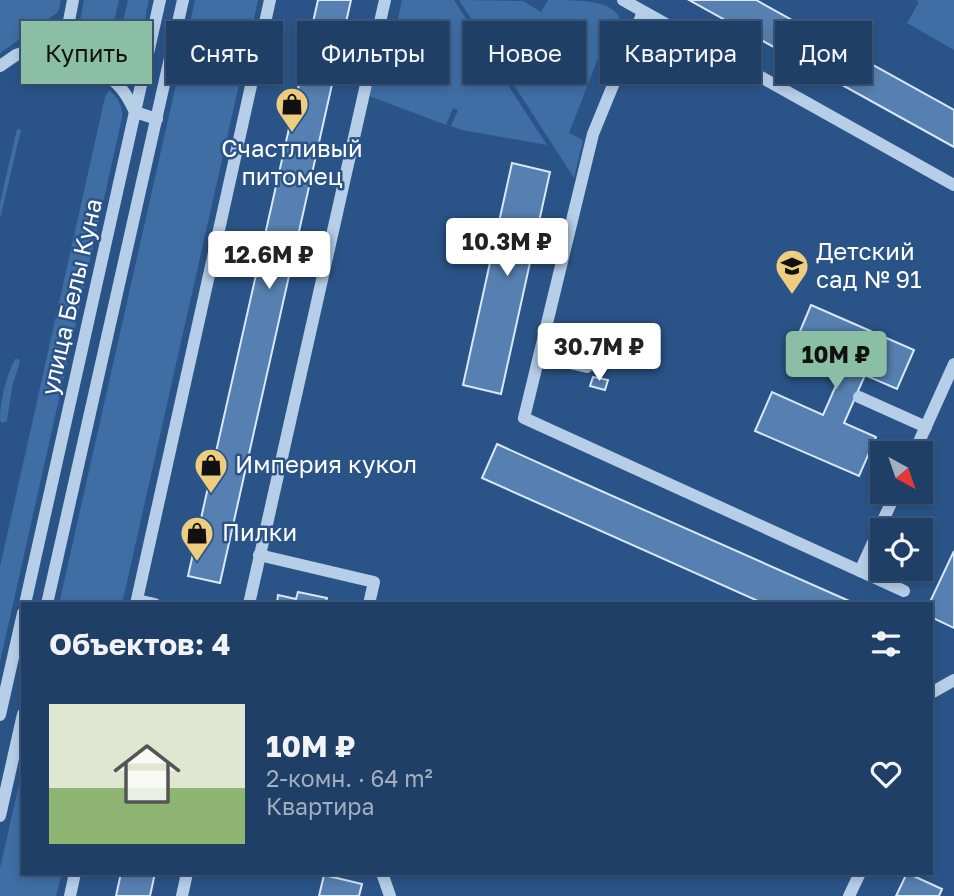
<!DOCTYPE html>
<html lang="ru">
<meta charset="utf-8">
<style>
body{margin:0;font-family:"Golos Text",sans-serif;background:#28466c;color:#f1f3f6;height:100vh;display:flex;flex-direction:column;font-size:26px;white-space:nowrap}
*{box-sizing:border-box;margin:0}
p{font-size:23px;color:#a2afbf}
.icon{flex:none;width:38px;height:38px;fill:none;stroke:currentColor;stroke-width:2;stroke-linecap:round;stroke-linejoin:round}
.map{position:relative;flex:1;overflow:hidden}
.details{position:absolute;left:21px;top:602px;width:912px;height:273px;display:flex;flex-direction:column;background:#203f66;border-radius:0px;box-shadow:0 4px 10px #0003,0 0 0 2px #3d587a}
.details>*{flex:none}
.banner{position:absolute;left:21px;top:21px;width:914px;height:63px;display:flex;gap:14px}
.needle{width:46px;rotate:140deg}
.buttons{position:absolute;left:870px;top:441px;display:grid;gap:14px}
.buttons a{display:grid;place-items:center;width:63px;height:63px;border-radius:0px;background:#203f66;box-shadow:0 4px 10px #0003,0 0 0 2px #3d587a;font-size:35px}
.price{position:absolute;translate:-50% -60px;padding:0 16px;border-radius:7px;background:#fff;color:#222;font-size:23px;line-height:46px;filter:drop-shadow(0 2px 4px #0008)}
.price::after{content:'';position:absolute;left:50%;top:42px;width:21px;height:16px;margin-left:-10px;background:inherit;clip-path:polygon(0 0,100% 0,50% 100%)}
.price.on{background:#8abfa5;color:#111}
ul{padding:0;list-style:none}
li{display:flex;align-items:center;gap:21px;height:175px;padding:0 28px}
li+li{border-top:2px solid #3d587a}
li span{display:grid;place-items:center;flex:none;width:196px;height:140px;border-radius:0px;color:#555}
li>.icon{margin-inline-start:auto}
span .icon{width:84px;height:84px;fill:#fffc;stroke-width:1}
li b{font-size:30px}
h2{display:flex;justify-content:space-between;align-items:center;height:84px;padding:0 28px;font-size:30px}
.pill{padding:0 24px;border-radius:0px;background:#203f66;box-shadow:0 4px 10px #0003,0 0 0 2px #3d587a;font-size:24px;line-height:63px}
.pill.on{background:#8abfa5;color:#111}
.map>svg:first-child{display:block}
.green{fill:#3f6ea4}
.building{fill:#5680b1;stroke:#dae7f7;stroke-width:2}
.lines{fill:none;stroke-linecap:round;stroke-linejoin:round}
.minor{stroke:#b7cee8;stroke-width:12}
.labels{text-anchor:middle;stroke-width:5;stroke-linejoin:round;paint-order:stroke}
.poi-label{font-size:24px;fill:#fff;stroke:#2a5488;text-anchor:start}
.street-label{font-size:24px;fill:#fff;stroke:#2a5488}
</style>
<div class="map">
<svg width="954" height="896" viewBox="0 0 954 896">
<rect width="100%" height="100%" fill="#2a5488"/>
<g class="green">
<polygon points="0,0 61,0 59,9 57,13 0,53"/>
<path d="M84,0h35l-15,64c-34,-13 -25,-36 -20,-64z"/>
<path d="M128,0h21c-3,12 -8,49 -14,57 -6,6 -14,7 -22,8z"/>
<polygon points="195,0 258,0 122,604 59,604"/>
<polygon points="402,0 454,0 479,39 480,44 481,44 547,145 462,130 451,126 458,110 453,108 446,125 369,96 377,67 388,61"/>
<path d="M459,0l64,1 18,11 7,-12c45,0 91,0 67,52l-13,-4 -33,85 14,7 -9,38z"/>
<polygon points="916,0 954,0 954,50 907,23 919,2"/>
<path d="M109,90c9,7 14,17 13,28l-122,544v-95l105,-470z"/>
<polygon points="17,129 21,130 0,219 0,203"/>
<path d="M15,359h3l2,3 -8,25 -5,34 -4,2 -3,-2c0,-21 6,-44 15,-62z"/>
<polygon points="23,767 23,873 62,873 56,896 0,896 0,868"/>
</g>
<g class="building">
<polygon points="318,0 351,0 220,583 188,576"/>
<polygon points="689,0 756,0 954,110 954,147"/>
<polygon points="512,163 550,172 501,394 463,385"/>
<polygon points="811,305 914,350 897,389 865,375 844,423 876,437 859,476 755,431 772,392 823,415 845,365 795,343"/>
<polygon points="599,353 614,357 611,366 596,362"/>
<polygon points="593,377 608,380 605,390 590,386"/>
<polygon points="497,444 572,478 856,604 765,604 482,478"/>
<polygon points="954,551 954,628 931,617 931,604 929,604"/>
<polygon points="298,592 327,598 325,604 277,604 278,595 296,599"/>
<polygon points="121,873 155,873 150,896 116,896"/>
<polygon points="907,873 942,889 939,896 896,896"/>
<polygon points="324,875 362,884 359,896 319,896"/>
</g>
<g class="lines">
<g class="minor">
<polyline points="623,0 954,185"/>
<polyline points="643,12 593,134 524,418 904,591"/>
<polyline points="61,63 73,0"/>
<path d="M0,66l16,-11 6,-2 85,23c15,10 21,21 28,36l22,7"/>
<polyline points="539,356 587,367"/>
<polyline points="859,397 926,427"/>
<polyline points="914,453 954,364"/>
<polyline points="259,555 374,582 369,604"/>
<polyline points="860,571 896,492"/>
<polyline points="137,600 155,604"/>
<polyline points="25,604 160,0"/>
<polyline points="47,604 183,0"/>
<polyline points="136,604 270,0"/>
<polyline points="249,604 385,0"/>
<polyline points="931,693 954,680"/>
<polyline points="0,715 23,613"/>
<polyline points="0,816 23,714"/>
<polyline points="382,873 390,896"/>
<polyline points="70,896 75,873"/>
<polyline points="182,896 187,873"/>
<polyline points="849,896 860,873"/>
</g>
</g>
<defs>
<symbol id="shop-pin" viewBox="-11 -11 22 30"><path d="M0 17L-7.5 6A9.5 9.5 0 1 1 7.5 6Z" fill="#efcd7e" stroke="#2a5488"/><path d="M-5-2.5h2.3a2.7 3.5 0 0 1 5.4 0H5L5.5 6h-11ZM-1.5-2.5h3a1.5 2.3 0 0 0-3 0Z" fill="#111"/></symbol>
<symbol id="school-pin" viewBox="-11 -11 22 30"><path d="M0 17L-7.5 6A9.5 9.5 0 1 1 7.5 6Z" fill="#efcd7e" stroke="#2a5488"/><path d="M0-5L7-2L0 1L-7-2ZM-4 1L0 2.5L4 1V4Q0 6-4 4Z" fill="#111"/></symbol>
</defs>
<g fill-rule="evenodd">
<use href="#shop-pin" x="273" y="85" width="38" height="52"/>
<use href="#school-pin" x="773" y="247" width="38" height="52"/>
<use href="#shop-pin" x="192" y="446" width="38" height="52"/>
<use href="#shop-pin" x="178" y="514" width="38" height="52"/>
</g>
<g class="labels">
<g class="poi-label">
<text x="292" y="157" text-anchor="middle">Счастливый<tspan x="292" dy="28">питомец</tspan></text>
<text x="816" y="260">Детский<tspan x="816" dy="28">сад № 91</tspan></text>
<text x="235" y="473">Империя кукол</text>
<text x="222" y="541">Пилки</text>
</g>
<g class="street-label">
<text transform="translate(72 297) rotate(-77)" y="8">улица Белы Куна</text>
</g>
</g>
</svg>
<div class="buttons">
<a><svg class="needle" viewBox="-14 -14 28 28"><path d="M0-13l5 13h-10z" fill="#e53935"/><path d="M0 13l5-13h-10z" fill="#a2afbf"/></svg></a>
<a><svg class="icon" aria-label="locate" viewBox="0 0 24 24"><circle cx="12" cy="12" r="6"/><path d="M12 2v4M12 18v4M2 12h4M18 12h4"/></svg></a>
</div>
<b class="price" style="left:507px;top:278px">10.3M ₽</b>
<b class="price" style="left:269px;top:291px">12.6M ₽</b>
<b class="price" style="left:599px;top:383px">30.7M ₽</b>
<b class="price on" style="left:836px;top:391px">10M ₽</b>
<div class="banner">
<a class="pill on">Купить</a>
<a class="pill">Снять</a>
<a class="pill">Фильтры</a>
<a class="pill">Новое</a>
<a class="pill">Квартира</a>
<a class="pill">Дом</a>
</div>
<section class="details">
<h2>Объектов: 4<svg class="icon" aria-label="filters" viewBox="0 0 24 24"><path d="M4 7h16M4 17h16"/><circle cx="9" cy="7" r="2"/><circle cx="15" cy="17" r="2"/></svg></h2>
<ul>
<li><span style="background:linear-gradient(#dfe7d0 60%,#8fb573 0)"><svg class="icon" aria-label="home" viewBox="0 0 24 24"><path d="M3 11l9-7 9 7M6 9v11h12V9"/></svg></span><div><b>10M ₽</b><p>2-комн. · 64 m²</p><p>Квартира</p></div><svg class="icon" aria-label="heart" viewBox="0 0 24 24"><path d="M12 20l-8-8c-3-5 5-10 8-4 3-6 11-1 8 4z"/></svg></li>
</ul>
</section>
</div>
